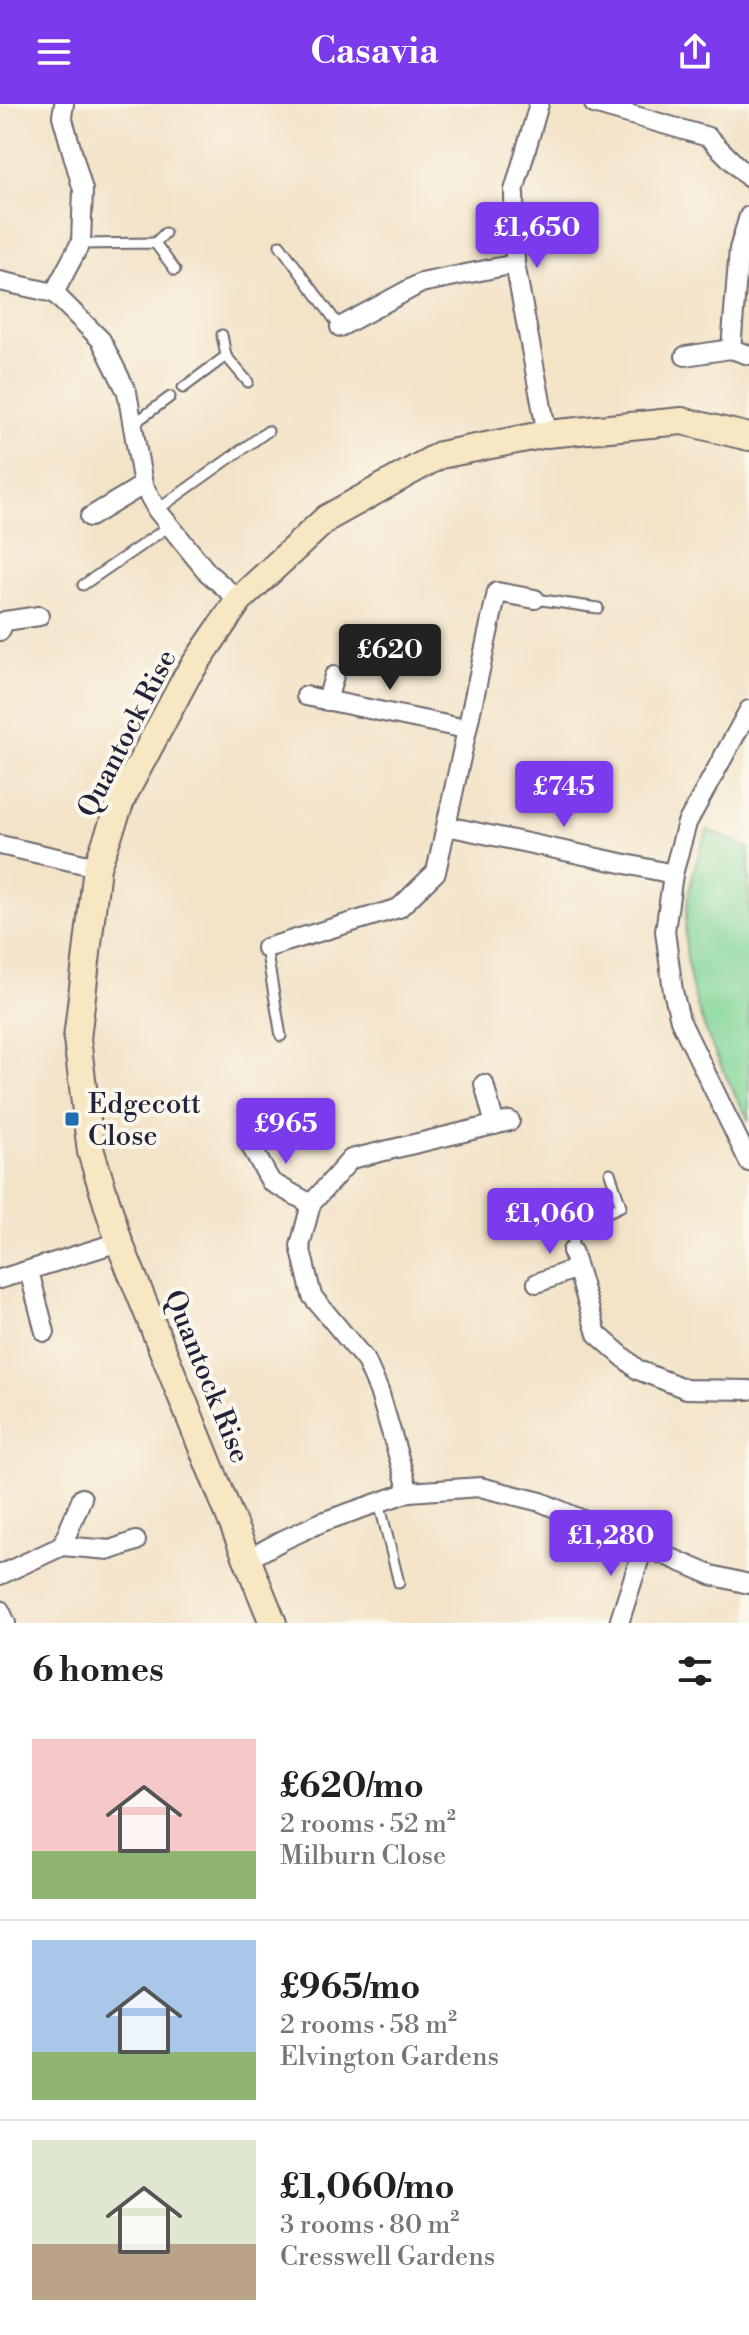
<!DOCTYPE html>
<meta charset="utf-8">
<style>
body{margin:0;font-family:"Libre Bodoni",serif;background:#f2f2f2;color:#222;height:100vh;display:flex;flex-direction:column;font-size:30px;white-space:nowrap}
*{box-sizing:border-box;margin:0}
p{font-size:26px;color:#767676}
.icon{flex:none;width:44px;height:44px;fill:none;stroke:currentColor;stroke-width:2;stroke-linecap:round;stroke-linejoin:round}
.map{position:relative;height:1519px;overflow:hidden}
.sheet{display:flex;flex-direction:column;background:#fff;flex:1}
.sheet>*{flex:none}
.price{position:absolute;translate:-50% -68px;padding:0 18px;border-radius:8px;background:#7c3aed;color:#fff;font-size:26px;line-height:52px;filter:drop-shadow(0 2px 4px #0008)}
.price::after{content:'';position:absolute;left:50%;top:48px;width:24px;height:18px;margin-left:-12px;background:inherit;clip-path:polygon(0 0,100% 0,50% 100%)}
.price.current{background:#222;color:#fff}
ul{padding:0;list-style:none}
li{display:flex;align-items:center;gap:24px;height:200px;padding:0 32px}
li+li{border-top:2px solid #e0e0e0}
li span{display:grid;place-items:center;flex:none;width:224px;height:160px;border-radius:0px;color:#555}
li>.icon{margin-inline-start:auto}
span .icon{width:96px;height:96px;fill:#fffc;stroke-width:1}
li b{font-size:34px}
h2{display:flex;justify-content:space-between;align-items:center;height:96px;padding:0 32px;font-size:34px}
header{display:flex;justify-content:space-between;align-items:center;height:104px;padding:0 32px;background:#7c3aed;color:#fff;font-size:36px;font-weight:800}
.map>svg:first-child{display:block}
.green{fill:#82d597;stroke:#527c69;stroke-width:2}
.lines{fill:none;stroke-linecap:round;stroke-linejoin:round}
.lane-casing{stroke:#6b666c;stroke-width:13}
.street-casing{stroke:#6b666c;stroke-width:22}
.secondary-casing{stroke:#6b666c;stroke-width:30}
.lane{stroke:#fff;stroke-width:9}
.street{stroke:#fff;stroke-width:18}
.secondary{stroke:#f7e8c3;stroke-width:26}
.poi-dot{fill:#1f6fb2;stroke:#fbf7ec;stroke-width:3}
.labels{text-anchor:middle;stroke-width:8;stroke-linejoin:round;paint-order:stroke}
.street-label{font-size:28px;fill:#22223b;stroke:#fbf7ec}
.poi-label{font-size:28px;fill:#22223b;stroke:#fbf7ec;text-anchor:start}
</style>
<header><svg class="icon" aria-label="menu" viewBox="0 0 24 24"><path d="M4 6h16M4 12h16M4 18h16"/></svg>Casavia<svg class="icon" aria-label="share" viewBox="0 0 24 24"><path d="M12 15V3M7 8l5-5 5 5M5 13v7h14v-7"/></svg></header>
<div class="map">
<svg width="749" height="1519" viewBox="0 0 749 1519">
<rect width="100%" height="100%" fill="#fbf7ec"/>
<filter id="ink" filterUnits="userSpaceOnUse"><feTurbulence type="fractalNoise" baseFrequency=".0125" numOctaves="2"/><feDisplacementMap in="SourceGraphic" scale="16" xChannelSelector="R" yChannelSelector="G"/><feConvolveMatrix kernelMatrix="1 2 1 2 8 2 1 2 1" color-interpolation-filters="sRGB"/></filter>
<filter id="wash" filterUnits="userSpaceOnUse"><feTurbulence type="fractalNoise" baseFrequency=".006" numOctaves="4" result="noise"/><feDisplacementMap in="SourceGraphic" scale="32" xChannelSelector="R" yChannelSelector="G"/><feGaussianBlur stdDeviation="1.8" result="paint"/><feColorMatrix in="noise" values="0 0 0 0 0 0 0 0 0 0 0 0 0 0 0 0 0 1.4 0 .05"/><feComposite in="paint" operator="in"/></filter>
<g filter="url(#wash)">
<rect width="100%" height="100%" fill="#f3e3c7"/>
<path class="green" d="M708,726l41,19v272c-54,-102 -89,-178 -41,-291z"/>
</g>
<g filter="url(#ink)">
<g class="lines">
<defs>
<g id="lane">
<polyline points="155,139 165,129"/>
<polyline points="80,140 155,139 175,166"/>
<polyline points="280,141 340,223"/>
<polyline points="222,231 226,252"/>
<polyline points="183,284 226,252 248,278"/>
<polyline points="132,321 170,293"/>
<polyline points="157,406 268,327"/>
<polyline points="83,481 171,421"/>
<polyline points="535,495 598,504"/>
<polyline points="266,844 281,932"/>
<polyline points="572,1147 574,1124 621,1102 610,1069"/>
<polyline points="379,1398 399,1479"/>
</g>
<g id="street">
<polyline points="539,0 514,87 515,160 547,330"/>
<polyline points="594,0 708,33 749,74"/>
<polyline points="749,112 739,145 731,245 749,251"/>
<polyline points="0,177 54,189 101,236 127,288 143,381 157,406 208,469 239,496"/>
<polyline points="54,189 81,138 83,86 62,12 64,0"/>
<polyline points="340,223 421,179 515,160"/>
<polyline points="685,252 731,245"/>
<polyline points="90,413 143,381"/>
<polyline points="0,527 5,517 39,512"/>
<polyline points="306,592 466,625"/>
<polyline points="327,597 334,572"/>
<polyline points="749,606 687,719 673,770 665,827 673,887 680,916 749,1058"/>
<polyline points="447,722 673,770"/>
<polyline points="0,741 97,763"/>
<polyline points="266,844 399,804 436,768 497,488 535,495"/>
<polyline points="484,980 495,1021"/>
<polyline points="248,1037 271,1078 311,1100"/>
<polyline points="572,1147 597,1230 638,1266 686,1285 749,1286"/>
<polyline points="29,1167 45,1228"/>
<polyline points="0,1175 119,1138"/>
<polyline points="537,1179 577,1164"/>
<polyline points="409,1388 379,1287 366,1257 312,1192 300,1142 311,1100 351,1055 510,1017"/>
<polyline points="62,1442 82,1394"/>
<polyline points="248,1455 283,1436 322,1418 409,1388 480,1383 541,1398 711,1471 749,1480"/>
<polyline points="0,1471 62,1442 110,1446 136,1437"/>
<polyline points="0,1506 6,1519"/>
<polyline points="619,1519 644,1441"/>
</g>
<polyline id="secondary" points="273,1519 119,1138 91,1048 77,935 97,763 122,694 187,572 239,496 327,414 440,351 547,330 682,317 749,333"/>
</defs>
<use href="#lane" class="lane-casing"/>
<use href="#street" class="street-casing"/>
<use href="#secondary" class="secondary-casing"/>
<use href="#lane" class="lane"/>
<use href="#street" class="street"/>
<use href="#secondary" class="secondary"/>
</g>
</g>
<rect class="poi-dot" x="64" y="1007" width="16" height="16" rx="4"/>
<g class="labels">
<g class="street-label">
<text transform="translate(126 629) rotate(-63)" y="10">Quantock Rise</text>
<text transform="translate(208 1272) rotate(68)" y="10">Quantock Rise</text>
</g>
<g class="poi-label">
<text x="88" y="1009">Edgecott<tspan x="88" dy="32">Close</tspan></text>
</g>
</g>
</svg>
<b class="price" style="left:537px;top:166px">£1,650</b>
<b class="price current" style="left:390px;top:588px">£620</b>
<b class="price" style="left:564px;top:725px">£745</b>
<b class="price" style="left:286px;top:1062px">£965</b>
<b class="price" style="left:550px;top:1152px">£1,060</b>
<b class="price" style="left:611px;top:1474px">£1,280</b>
</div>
<section class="sheet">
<h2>6 homes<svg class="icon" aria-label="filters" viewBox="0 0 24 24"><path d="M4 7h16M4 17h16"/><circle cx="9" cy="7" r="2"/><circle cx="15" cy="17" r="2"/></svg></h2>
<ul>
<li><span style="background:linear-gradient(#f6c9c9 70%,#8fb573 0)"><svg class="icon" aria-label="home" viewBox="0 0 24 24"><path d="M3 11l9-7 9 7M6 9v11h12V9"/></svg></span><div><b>£620/mo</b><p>2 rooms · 52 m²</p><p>Milburn Close</p></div></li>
<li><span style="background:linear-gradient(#a9c7e8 70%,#8fb573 0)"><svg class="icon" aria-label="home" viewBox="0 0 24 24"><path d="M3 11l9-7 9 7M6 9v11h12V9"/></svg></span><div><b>£965/mo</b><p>2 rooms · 58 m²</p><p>Elvington Gardens</p></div></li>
<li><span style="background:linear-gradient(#dfe7d0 65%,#b9a48a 0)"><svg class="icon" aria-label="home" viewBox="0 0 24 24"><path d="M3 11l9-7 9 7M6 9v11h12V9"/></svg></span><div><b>£1,060/mo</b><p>3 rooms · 80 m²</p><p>Cresswell Gardens</p></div></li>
</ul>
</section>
